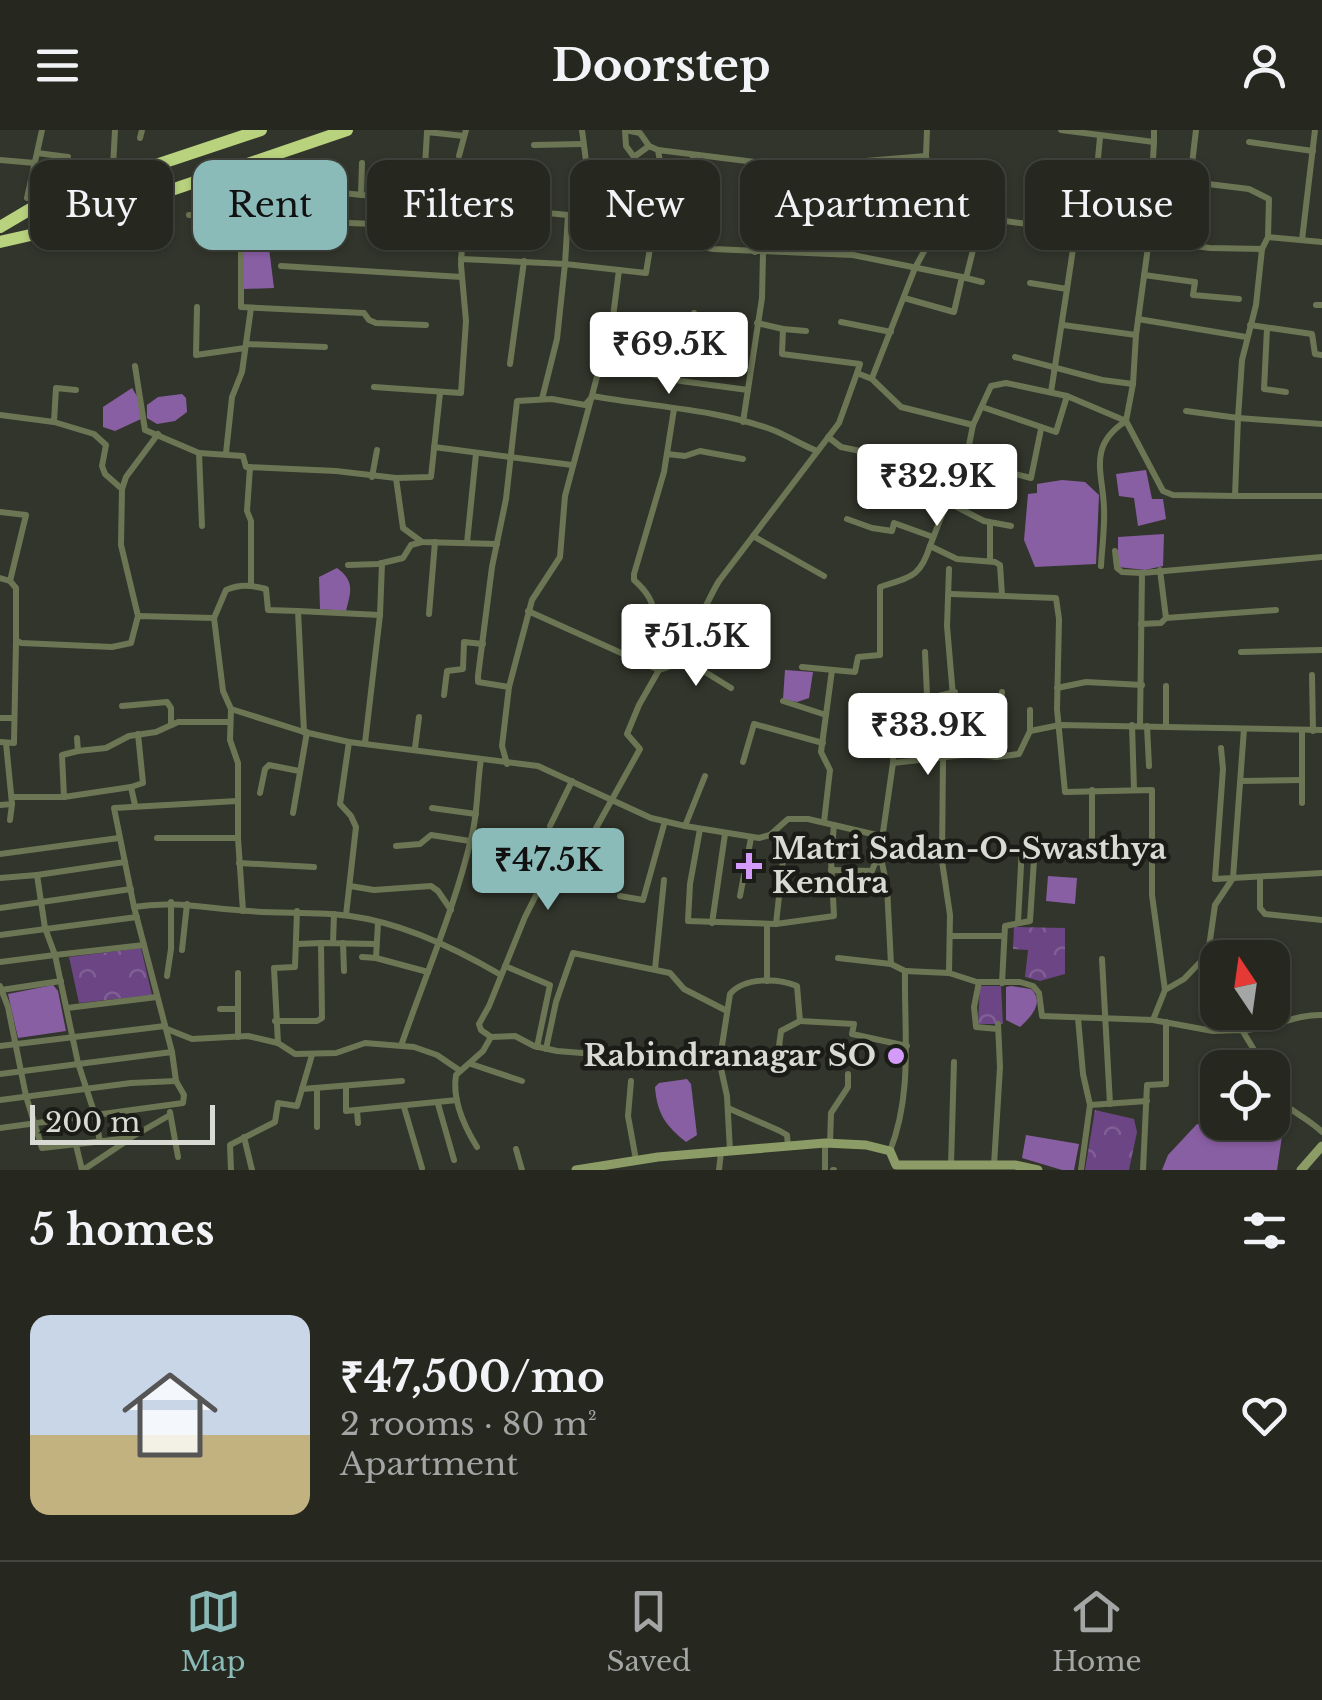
<!DOCTYPE html>
<meta charset="utf-8">
<style>
body{margin:0;font-family:"Libre Baskerville",serif;background:#32342d;color:#f1f3f6;height:100vh;display:flex;flex-direction:column;font-size:38px;white-space:nowrap}
*{box-sizing:border-box;margin:0}
p{font-size:32px;color:#a4a6a5}
.icon{flex:none;width:55px;height:55px;fill:none;stroke:currentColor;stroke-width:2;stroke-linecap:round;stroke-linejoin:round}
.map{position:relative;height:1040px;overflow:hidden}
.panel{display:flex;flex-direction:column;background:#262820;flex:1}
.panel>*{flex:none}
.guide{position:absolute;left:30px;top:30px;width:1262px;height:90px;display:flex;gap:20px}
.needle{width:65px;rotate:347deg}
.controls{position:absolute;left:1200px;top:810px;display:grid;gap:20px}
.controls a{display:grid;place-items:center;width:90px;height:90px;border-radius:20px;background:#262820;box-shadow:0 2px 8px #0004,0 0 0 2px #42443e;font-size:50px}
.scale{position:absolute;left:30px;bottom:25px;width:185px;box-sizing:border-box;padding-left:10px;border:5px solid #d8dad3;border-top:0;font-size:28px;line-height:35px;white-space:nowrap;color:#d8dad3;-webkit-text-stroke:8px #1b1c17;paint-order:stroke}
.price{position:absolute;translate:-50% -85px;padding:0 22px;border-radius:10px;background:#fff;color:#222;font-size:32px;line-height:65px;filter:drop-shadow(0 2px 5px #0008)}
.price::after{content:'';position:absolute;left:50%;top:60px;width:30px;height:22px;margin-left:-15px;background:inherit;clip-path:polygon(0 0,100% 0,50% 100%)}
.price.on{background:#8bbbb9;color:#111}
ul{padding:0;list-style:none}
li{display:flex;align-items:center;gap:30px;height:250px;padding:0 30px}
li+li{border-top:2px solid #42443e}
li span{display:grid;place-items:center;flex:none;width:280px;height:200px;border-radius:20px;color:#555}
li>.icon{margin-inline-start:auto}
span .icon{width:120px;height:120px;fill:#fffc;stroke-width:1}
li b{font-size:42px}
h2{display:flex;justify-content:space-between;align-items:center;height:120px;padding:0 30px;font-size:42px}
.tag{padding:0 35px;border-radius:20px;background:#262820;box-shadow:0 2px 8px #0004,0 0 0 2px #42443e;font-size:35px;line-height:90px}
.tag.on{background:#8bbbb9;color:#111}
header{display:flex;justify-content:space-between;align-items:center;height:130px;padding:0 30px;background:#262820;font-size:45px;font-weight:800}
.dock{display:flex;justify-content:space-around;align-items:center;height:140px;border-top:2px solid #42443e;background:#262820;font-size:28px;color:#a4a6a5}
.dock a{display:grid;justify-items:center;gap:5px}
.dock .on{color:#8bbbb9}
.map>svg:first-child{display:block}
.forest{fill:url(#forest-crowns)}
.water{fill:#895fa4}
.lines{fill:none;stroke-linecap:round;stroke-linejoin:round}
.street{stroke:#6c7655;stroke-width:6}
.secondary{stroke:#8c9c66;stroke-width:9}
.highway{stroke:#b9d27e;stroke-width:12}
.poi-dot{fill:#d59bfa;stroke:#1b1c17;stroke-width:4}
.labels{text-anchor:middle;stroke-width:9;stroke-linejoin:round;paint-order:stroke}
.poi-label{font-size:30px;font-weight:bold;fill:#d8dad3;stroke:#1b1c17;text-anchor:start}
</style>
<header><svg class="icon" aria-label="menu" viewBox="0 0 24 24"><path d="M4 6h16M4 12h16M4 18h16"/></svg>Doorstep<svg class="icon" aria-label="person" viewBox="0 0 24 24"><circle cx="12" cy="8" r="4"/><path d="M4 21q1-7 8-7t8 7"/></svg></header>
<div class="map">
<svg width="1322" height="1040" viewBox="0 0 1322 1040">
<defs>
<pattern id="forest-crowns" width="20" height="18" patternUnits="userSpaceOnUse" patternTransform="scale(2.5)"><rect width="20" height="18" fill="#6c4584"/><path d="M2 6a3 3 0 1 1 6 0M12 15a3 3 0 1 1 6 0" fill="none" stroke="#805f94"/></pattern>
</defs>
<rect width="100%" height="100%" fill="#32352b"/>
<g class="forest">
<polygon points="1014,797 1065,798 1065,844 1040,851 1025,847 1028,820 1013,819"/>
<polygon points="141,818 152,865 79,873 69,827"/>
<polygon points="980,856 1001,856 1003,894 978,894"/>
<polygon points="1095,980 1134,989 1137,1002 1129,1040 1085,1040"/>
</g>
<g class="water">
<polygon points="244,116 269,118 274,158 244,159"/>
<polygon points="132,258 140,271 141,289 115,301 103,297 103,277"/>
<polygon points="182,264 186,268 187,282 175,291 157,294 147,288 147,275 158,267"/>
<polygon points="1146,340 1152,369 1163,369 1166,389 1138,396 1134,368 1119,366 1116,344"/>
<polygon points="1062,350 1085,352 1099,365 1096,434 1035,437 1024,410 1028,364 1037,363 1037,354"/>
<polygon points="1164,404 1163,436 1145,440 1118,437 1118,407"/>
<path d="M337,438c18,13 14,24 9,43l-26,-2 -1,-32z"/>
<polygon points="785,540 813,542 809,568 797,572 783,569"/>
<polygon points="1048,746 1077,748 1075,774 1046,771"/>
<polygon points="53,855 58,861 66,901 18,908 8,864"/>
<path d="M1011,856l20,3c14,13 0,28 -11,38l-14,-7v-33z"/>
<path d="M687,949l4,5 6,51 -11,7c-20,-16 -29,-28 -31,-55l4,-4z"/>
<polygon points="1273,985 1282,1006 1277,1040 1162,1040 1168,1025 1197,994 1272,992"/>
<polygon points="1026,1005 1079,1014 1074,1040 1062,1040 1022,1028"/>
</g>
<g class="lines">
<g class="street">
<polyline points="582,0 589,54 586,89"/>
<polyline points="625,0 640,3 649,16 658,20 763,33 853,32 926,26"/>
<polyline points="625,0 626,16 634,27"/>
<polyline points="1061,0 1154,12 1154,0"/>
<polyline points="140,8 142,0"/>
<polyline points="1249,12 1313,21"/>
<polyline points="534,15 582,14"/>
<polyline points="37,23 68,27"/>
<polyline points="459,26 466,0"/>
<polyline points="0,30 35,33"/>
<polyline points="840,32 845,85 960,106 994,109 997,90 1210,118 1262,119 1268,107 1322,112"/>
<polyline points="113,37 115,0"/>
<polyline points="1151,38 1169,41 1175,50 1249,59 1269,69 1268,107"/>
<polyline points="930,41 983,40 987,44 988,89 997,90"/>
<polyline points="211,49 212,86 241,92"/>
<polyline points="1190,51 1196,0"/>
<polyline points="342,63 423,71 427,2 464,6"/>
<polyline points="361,65 362,33"/>
<polyline points="27,68 42,0"/>
<polyline points="189,85 212,86"/>
<polyline points="568,85 565,134 646,143 662,43 658,20"/>
<polyline points="624,101 634,27 649,16"/>
<polyline points="1302,110 1315,0"/>
<polyline points="683,113 693,58 693,25"/>
<polyline points="1262,119 1256,175 1242,230 1238,288 1322,294"/>
<polyline points="755,122 763,33"/>
<polyline points="461,129 565,134 557,209 542,269"/>
<polyline points="281,136 462,147"/>
<polyline points="1144,145 1195,152 1193,165 1239,169"/>
<polyline points="966,148 976,108"/>
<polyline points="1030,153 1067,159 1080,72 1082,67 1094,64 1095,61 1100,7"/>
<polyline points="904,168 954,182 962,147 982,152"/>
<polyline points="1316,175 1322,175"/>
<polyline points="197,177 196,225 245,218"/>
<polyline points="613,187 650,201 687,207 692,202 694,183"/>
<polyline points="1138,189 1246,207"/>
<polyline points="841,192 891,202"/>
<polyline points="757,193 783,199 782,224 860,234 857,243"/>
<polyline points="426,195 376,193 369,190 364,183 241,177 241,92 248,89 400,95 420,88 423,71 568,85 612,99 713,119 853,125 962,147"/>
<polyline points="1063,195 1136,205"/>
<polyline points="1250,195 1312,204 1315,224 1322,225"/>
<polyline points="783,199 806,201"/>
<polyline points="1267,199 1264,259 1286,262"/>
<polyline points="246,214 325,217"/>
<polyline points="1015,227 1102,250 1133,254"/>
<polyline points="599,232 681,251 748,260"/>
<polyline points="510,234 524,131"/>
<polyline points="135,236 145,300 199,323 202,396"/>
<polyline points="872,248 915,138 935,101 938,71 926,26 927,0"/>
<polyline points="374,257 461,263 466,191 461,135 464,74"/>
<polyline points="1051,262 1067,159"/>
<polyline points="982,277 1056,302 1067,266"/>
<polyline points="1186,281 1238,288 1235,366 1322,366"/>
<polyline points="0,285 54,292 56,258 76,260"/>
<polyline points="54,292 94,304 106,315 102,336 105,344 122,359 121,415 138,486"/>
<polyline points="743,292 762,168 763,123"/>
<polyline points="828,307 841,317 889,327 881,349 948,370"/>
<polyline points="434,317 572,335"/>
<polyline points="199,323 243,326 246,337 336,341 396,348 403,398 422,412 497,414"/>
<polyline points="226,323 232,267 242,242 251,178"/>
<polyline points="667,324 685,326 700,321 743,329"/>
<polyline points="963,331 1031,348 1041,299"/>
<polyline points="250,337 247,381 251,391 251,455"/>
<polyline points="372,347 377,320"/>
<polyline points="396,348 431,347 440,263"/>
<polyline points="122,359 126,347 158,304"/>
<polyline points="947,372 984,391 1011,396"/>
<polyline points="0,382 26,385 10,451"/>
<polyline points="847,389 872,398 892,401 894,393 933,407"/>
<polyline points="990,393 990,431"/>
<polyline points="753,406 824,446"/>
<polyline points="467,413 476,324"/>
<polyline points="930,416 969,315 973,295"/>
<polyline points="1115,421 1117,438 1122,442 1142,443"/>
<polyline points="348,435 378,434 403,428 411,415 422,412"/>
<path d="M1101,436c1,-19 4,-39 3,-58 -1,-35 -17,-62 22,-87l37,70 10,4 62,1"/>
<polyline points="949,439 947,496 958,625"/>
<polyline points="1160,440 1166,488 1276,480"/>
<polyline points="0,448 10,451 16,458 16,510 21,513 112,517 131,513 138,486 214,488 223,561 231,579 304,602 349,612 538,636 651,688 685,696 759,708 770,705 788,689 808,689 881,706"/>
<polyline points="951,464 1056,468 1059,489 1057,579 1065,662 1152,660 1152,765 1165,860"/>
<polyline points="298,481 380,485"/>
<polyline points="528,481 659,540"/>
<polyline points="429,484 435,412"/>
<path d="M214,488l12,-28c14,-6 25,-5 40,-1l2,21 30,1 6,121"/>
<polyline points="1141,494 1161,493 1166,488"/>
<polyline points="925,522 930,629"/>
<polyline points="1241,522 1322,520"/>
<path d="M629,527c22,-31 39,-47 5,-77v-6l30,-102 10,-63"/>
<polyline points="681,527 731,558"/>
<path d="M802,537l53,5 3,-15 22,-2v-68c30,-10 40,-9 50,-41l27,13 38,3 5,3 2,30"/>
<polyline points="1312,545 1313,601"/>
<polyline points="1166,556 1166,596"/>
<polyline points="509,557 532,470 560,427 565,366 613,187 619,140"/>
<polyline points="1057,558 1086,552 1142,555"/>
<polyline points="444,565 447,541 463,539 464,512 483,514"/>
<polyline points="783,571 826,585"/>
<polyline points="122,576 167,572 171,578 171,595"/>
<polyline points="231,579 230,610 238,633 238,708 243,781"/>
<polyline points="1030,580 1030,601"/>
<polyline points="0,588 13,588"/>
<polyline points="1132,595 1134,659"/>
<polyline points="1140,595 1142,443 1322,427"/>
<polyline points="1147,596 1149,636"/>
<polyline points="1302,600 1302,673"/>
<polyline points="0,612 14,613 16,511"/>
<polyline points="365,613 380,485 382,433"/>
<polyline points="415,618 419,587"/>
<polyline points="1221,618 1223,639 1215,749 1233,748 1244,599"/>
<polyline points="78,621 106,618 129,606 156,602 178,592 229,592"/>
<polyline points="996,627 1002,562"/>
<polyline points="943,628 942,731 950,785 949,843"/>
<polyline points="743,632 754,594 823,613"/>
<polyline points="893,633 895,576 955,562"/>
<path d="M507,634l-5,-18 7,-59 -31,-5v-6l14,-109 14,-68 11,-98 35,-2 33,6 8,-9c59,11 124,13 180,34 15,6 29,15 44,21"/>
<polyline points="1242,651 1302,650"/>
<polyline points="131,657 143,653 138,604"/>
<polyline points="1092,660 1092,726"/>
<polyline points="260,663 265,639 269,635 299,641"/>
<polyline points="12,667 64,667 62,625 78,621 77,608"/>
<polyline points="64,667 131,657 135,675"/>
<polyline points="0,675 12,674 6,613"/>
<polyline points="432,678 476,684"/>
<polyline points="293,683 307,602"/>
<polyline points="10,690 12,674"/>
<polyline points="824,692 830,640 821,622 832,540"/>
<polyline points="550,696 572,651"/>
<polyline points="685,696 705,646"/>
<polyline points="700,699 690,754 688,791 776,794 834,786 831,730 834,695"/>
<polyline points="770,705 784,707 785,711 776,794"/>
<polyline points="157,708 238,708"/>
<polyline points="396,716 420,714 431,705 470,711"/>
<polyline points="561,716 525,787 489,876 479,894 481,900 491,907 515,906 534,916 557,921 720,934 727,966 730,1021"/>
<polyline points="0,724 119,708"/>
<polyline points="239,733 314,737"/>
<polyline points="831,740 872,741 875,733 882,731"/>
<path d="M548,743l23,9 9,-25 60,-108 -13,-15 12,-29 20,-35c5,-2 11,-3 16,-6 9,-8 33,-66 44,-83l120,-158 18,-50 15,6 29,28 72,18 18,-39 15,-3 61,13 59,25 7,-37 3,-49 12,-88 6,-105"/>
<polyline points="37,745 125,732"/>
<polyline points="517,746 540,760"/>
<polyline points="0,748 37,745 45,798 55,825 0,832"/>
<polyline points="1260,748 1260,778 1265,784 1322,790"/>
<polyline points="350,756 374,760 431,756 438,761 451,780"/>
<polyline points="620,766 643,770 665,691"/>
<polyline points="740,766 751,708"/>
<path d="M134,777c40,-7 75,2 115,4 34,3 67,0 101,5 53,7 105,32 151,59"/>
<polyline points="0,778 131,759"/>
<polyline points="346,785 356,697 351,686 340,674 349,612"/>
<polyline points="1018,792 1022,716"/>
<polyline points="378,793 376,828 428,842"/>
<polyline points="712,793 725,704"/>
<polyline points="0,805 137,787"/>
<polyline points="950,806 1004,806"/>
<polyline points="333,813 334,784"/>
<polyline points="343,813 344,841"/>
<polyline points="297,814 321,813"/>
<polyline points="182,820 187,774"/>
<polyline points="1208,824 1218,829"/>
<polyline points="362,827 376,828"/>
<polyline points="838,828 891,834"/>
<polyline points="1102,829 1110,974"/>
<polyline points="505,836 550,855 537,917"/>
<polyline points="655,839 664,750"/>
<polyline points="905,841 949,843 977,852 1020,852 1033,856 1039,863 1042,886 1153,890 1213,901 1242,900 1265,938"/>
<polyline points="167,846 171,819 171,772"/>
<polyline points="767,851 767,794"/>
<polyline points="979,852 974,877 976,897 998,899"/>
<polyline points="1002,853 1005,796 1030,791 1035,714"/>
<polyline points="0,856 8,877 26,966 42,1018 130,1008 170,985"/>
<polyline points="1,860 61,851"/>
<polyline points="67,878 157,867"/>
<polyline points="220,879 238,879"/>
<polyline points="1078,888 1083,944 1090,975 1081,1040"/>
<polyline points="1153,890 1165,860 1184,849 1208,824 1215,775 1233,748 1322,743"/>
<polyline points="275,891 317,891 322,888 321,813 376,814"/>
<polyline points="800,891 854,894 852,904 907,916"/>
<polyline points="167,899 192,909 248,906 278,913 295,924 336,923 365,913 414,917 437,925 459,940"/>
<path d="M1243,900c28,0 51,-16 79,-15"/>
<polyline points="238,907 238,843"/>
<polyline points="278,913 274,838 295,837 297,781"/>
<polyline points="0,916 165,896"/>
<path d="M401,916c24,-70 54,-138 71,-211 6,-25 5,-51 9,-76"/>
<polyline points="546,919 556,872 573,823 670,843 684,859 727,881"/>
<polyline points="471,934 522,951"/>
<path d="M722,936l-1,-14 9,-58c14,-17 48,-16 67,-8l3,35 -19,10 -3,23"/>
<polyline points="0,944 172,922"/>
<polyline points="631,951 628,986 636,1030"/>
<polyline points="346,957 346,981 457,970"/>
<polyline points="302,959 402,951"/>
<path d="M1272,963c13,16 35,24 50,39"/>
<polyline points="0,970 131,953 176,951"/>
<polyline points="438,974 454,1030"/>
<polyline points="1090,975 1147,971"/>
<polyline points="404,977 422,1038"/>
<polyline points="728,978 780,1001 787,1005 788,1016"/>
<polyline points="357,981 358,993"/>
<polyline points="170,982 178,1027"/>
<polyline points="317,997 317,958"/>
<polyline points="0,998 183,973 184,965 176,951 172,922 134,777 114,678 237,671"/>
<polyline points="244,1007 252,1040"/>
<polyline points="100,1012 95,985 78,933 55,825 144,815"/>
<polyline points="830,1014 831,983 848,957 848,944"/>
<polyline points="76,1015 82,1040"/>
<path d="M477,1017c-13,-21 -25,-48 -21,-72l27,-24 8,-14"/>
<polyline points="516,1019 522,1040"/>
<path d="M890,1021c23,-58 14,-119 15,-180l-14,-7 -4,-77 -7,-34 13,-90 79,-9 24,3 23,-3 11,-23 30,-6 262,5"/>
<polyline points="951,1035 954,932"/>
<polyline points="994,1035 1000,937 998,894"/>
<polyline points="83,1040 128,1010"/>
<polyline points="231,1040 230,1015 275,992 278,973 297,976 312,925"/>
<polyline points="719,1040 721,1022"/>
<polyline points="825,1040 825,1013"/>
<polyline points="833,1040 834,1040"/>
<polyline points="1143,1040 1147,955 1166,954 1166,892"/>
</g>
<g class="secondary">
<polyline points="576,1040 658,1027 825,1013 866,1015 890,1021 896,1035 1015,1035 1038,1040"/>
<polyline points="1301,1040 1322,1016"/>
</g>
<g class="highway">
<polyline points="0,97 39,74 261,0"/>
<polyline points="0,112 57,99 347,0"/>
</g>
</g>
<g class="poi-dot">
<path d="M744 721h10v10h10v10h-10v10h-10v-10h-10v-10h10z"/>
<circle cx="896" cy="926" r="10"/>
</g>
<g class="labels">
<g class="poi-label">
<text x="772" y="729">Matri Sadan-O-Swasthya<tspan x="772" dy="34">Kendra</tspan></text>
<text x="876" y="936" text-anchor="end">Rabindranagar SO</text>
</g>
</g>
</svg>
<div class="controls">
<a><svg class="needle" viewBox="-14 -14 28 28"><path d="M0-13l5 13h-10z" fill="#e53935"/><path d="M0 13l5-13h-10z" fill="#a4a6a5"/></svg></a>
<a><svg class="icon" aria-label="locate" viewBox="0 0 24 24"><circle cx="12" cy="12" r="6"/><path d="M12 2v4M12 18v4M2 12h4M18 12h4"/></svg></a>
</div>
<div class="scale">200 m</div>
<b class="price" style="left:669px;top:267px">₹69.5K</b>
<b class="price" style="left:937px;top:399px">₹32.9K</b>
<b class="price" style="left:696px;top:559px">₹51.5K</b>
<b class="price" style="left:928px;top:648px">₹33.9K</b>
<b class="price on" style="left:548px;top:783px">₹47.5K</b>
<div class="guide">
<a class="tag">Buy</a>
<a class="tag on">Rent</a>
<a class="tag">Filters</a>
<a class="tag">New</a>
<a class="tag">Apartment</a>
<a class="tag">House</a>
</div>
</div>
<section class="panel">
<h2>5 homes<svg class="icon" aria-label="filters" viewBox="0 0 24 24"><path d="M4 7h16M4 17h16"/><circle cx="9" cy="7" r="2"/><circle cx="15" cy="17" r="2"/></svg></h2>
<ul>
<li><span style="background:linear-gradient(#c9d6e8 60%,#c2b280 0)"><svg class="icon" aria-label="home" viewBox="0 0 24 24"><path d="M3 11l9-7 9 7M6 9v11h12V9"/></svg></span><div><b>₹47,500/mo</b><p>2 rooms · 80 m²</p><p>Apartment</p></div><svg class="icon" aria-label="heart" viewBox="0 0 24 24"><path d="M12 20l-8-8c-3-5 5-10 8-4 3-6 11-1 8 4z"/></svg></li>
</ul>
</section>
<nav class="dock">
<a class="on"><svg class="icon" aria-label="map" viewBox="0 0 24 24"><path d="M3 6l6-2 6 2 6-2v14l-6 2-6-2-6 2zM9 4v14M15 6v14"/></svg>Map</a>
<a><svg class="icon" aria-label="saved" viewBox="0 0 24 24"><path d="M7 4h10v16l-5-4-5 4z"/></svg>Saved</a>
<a><svg class="icon" aria-label="home" viewBox="0 0 24 24"><path d="M3 11l9-7 9 7M6 9v11h12V9"/></svg>Home</a>
</nav>
